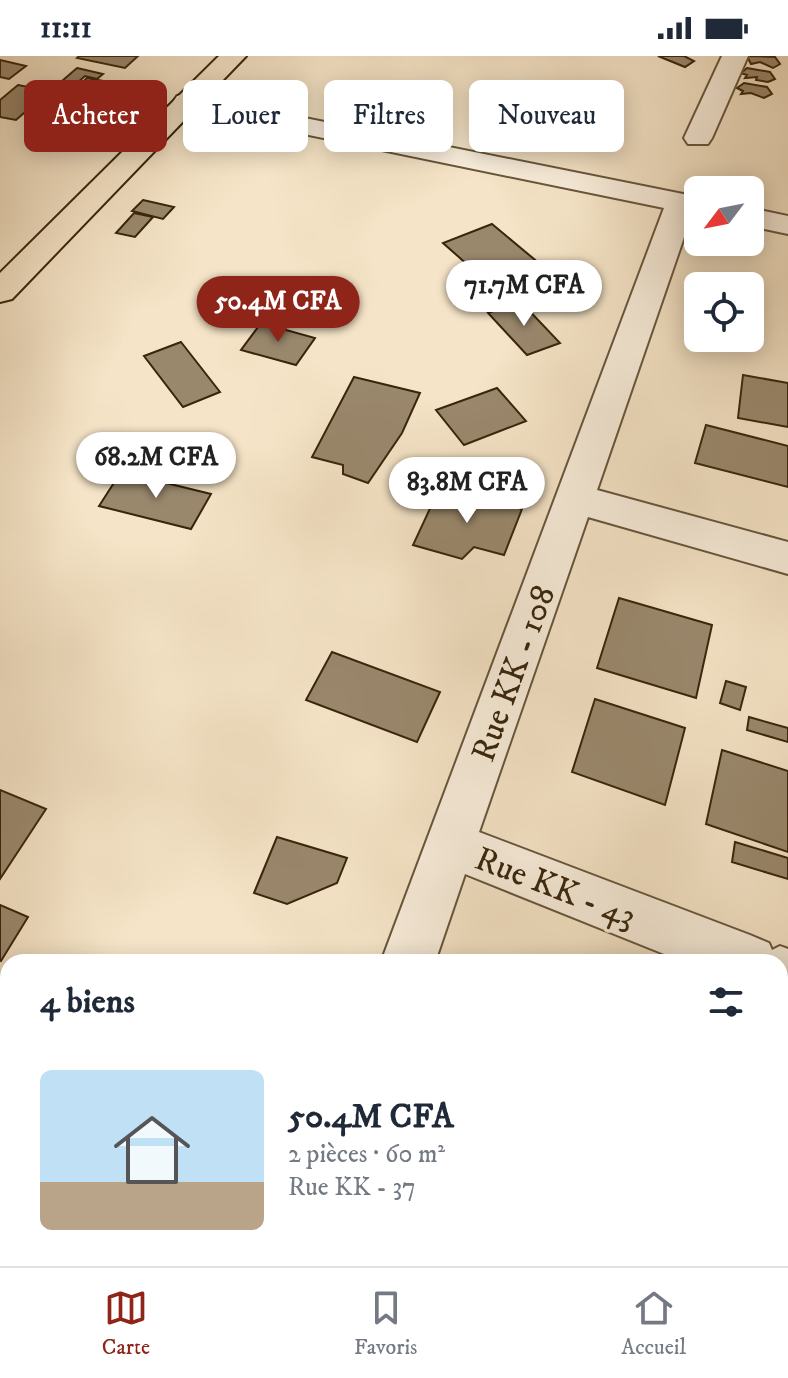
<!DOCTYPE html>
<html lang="fr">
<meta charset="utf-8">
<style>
body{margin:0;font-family:"IM FELL DW Pica",serif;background:#f2f2f3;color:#1f2937;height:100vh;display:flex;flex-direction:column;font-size:30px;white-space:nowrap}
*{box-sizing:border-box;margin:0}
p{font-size:26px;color:#747a83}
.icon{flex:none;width:44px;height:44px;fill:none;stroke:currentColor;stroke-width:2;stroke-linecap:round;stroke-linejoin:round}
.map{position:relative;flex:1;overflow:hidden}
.side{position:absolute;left:0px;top:898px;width:788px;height:312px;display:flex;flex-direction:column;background:#fff;border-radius:24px 24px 0 0;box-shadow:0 4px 20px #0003}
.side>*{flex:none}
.hud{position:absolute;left:24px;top:24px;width:740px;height:72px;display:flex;gap:16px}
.needle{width:52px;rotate:238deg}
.tools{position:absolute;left:684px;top:120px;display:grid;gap:16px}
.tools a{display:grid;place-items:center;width:80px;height:80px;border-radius:12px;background:#fff;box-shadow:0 4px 20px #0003;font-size:40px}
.price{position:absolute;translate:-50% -68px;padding:0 18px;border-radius:28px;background:#fff;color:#222;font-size:26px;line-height:52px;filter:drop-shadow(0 2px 4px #0008)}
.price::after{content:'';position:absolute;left:50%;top:48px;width:24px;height:18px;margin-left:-12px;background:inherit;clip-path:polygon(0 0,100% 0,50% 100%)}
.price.selected{background:#8f2418;color:#fff}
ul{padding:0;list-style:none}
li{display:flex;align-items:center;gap:24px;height:200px;padding:0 40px}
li+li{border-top:2px solid #e0e1e3}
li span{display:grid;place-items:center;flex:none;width:224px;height:160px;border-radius:12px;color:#555}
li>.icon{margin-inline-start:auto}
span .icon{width:96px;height:96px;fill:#fffc;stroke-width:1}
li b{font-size:34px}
h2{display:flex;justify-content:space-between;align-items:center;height:96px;padding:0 40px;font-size:34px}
.chip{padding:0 28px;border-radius:12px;background:#fff;box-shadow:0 4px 20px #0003;font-size:28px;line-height:72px}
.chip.selected{background:#8f2418;color:#fff}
.status{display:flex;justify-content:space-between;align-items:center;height:56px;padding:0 40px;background:#fff;direction:ltr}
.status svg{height:22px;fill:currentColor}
.tabs{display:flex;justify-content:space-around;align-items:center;height:112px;border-top:2px solid #e0e1e3;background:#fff;font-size:22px;color:#747a83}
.tabs a{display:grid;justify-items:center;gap:4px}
.tabs .selected{color:#8f2418}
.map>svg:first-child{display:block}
.building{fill:#9a886d;stroke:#38250c;stroke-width:2}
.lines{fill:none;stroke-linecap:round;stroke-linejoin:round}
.minor-casing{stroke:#67553b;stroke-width:4}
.highway-casing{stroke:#38250c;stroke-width:4}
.minor{fill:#f8eddb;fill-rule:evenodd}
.highway{fill:#f5e4c7;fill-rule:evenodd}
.labels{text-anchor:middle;stroke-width:7;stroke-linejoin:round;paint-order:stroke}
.street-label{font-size:34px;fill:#38250c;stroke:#f8eddb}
</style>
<div class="status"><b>11:11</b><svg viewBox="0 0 49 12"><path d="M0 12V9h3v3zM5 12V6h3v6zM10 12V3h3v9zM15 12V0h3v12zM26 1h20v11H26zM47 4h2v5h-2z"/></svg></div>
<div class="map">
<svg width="788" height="1210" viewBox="0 0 788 1210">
<rect width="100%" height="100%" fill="#f5e4c7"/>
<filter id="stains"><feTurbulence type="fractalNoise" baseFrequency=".0025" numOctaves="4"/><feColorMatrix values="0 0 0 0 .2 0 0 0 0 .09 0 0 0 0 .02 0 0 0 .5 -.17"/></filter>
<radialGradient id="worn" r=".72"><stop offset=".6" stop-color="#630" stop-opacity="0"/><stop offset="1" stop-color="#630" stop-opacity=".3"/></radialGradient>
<g class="building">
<polygon points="79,0 138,0 125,12 77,2"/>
<polygon points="658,0 684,0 694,5 685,11"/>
<polygon points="747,0 775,1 780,8 773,12 760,6 751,8"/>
<polygon points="0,4 26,10 9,23 0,21"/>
<polygon points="77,12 103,18 97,23 85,20 69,34 55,31"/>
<polygon points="747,12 770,16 775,23 768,26 756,24 757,21 745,22 747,19 741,17"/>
<polygon points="87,22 104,25 89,38 73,35"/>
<polygon points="744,27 767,31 772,38 764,42 751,37 741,38 743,35 737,32"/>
<polygon points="18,29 49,35 16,64 0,61 0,44"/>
<polygon points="143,144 174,151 163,163 132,155"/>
<polygon points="134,157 153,161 135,181 116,177"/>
<polygon points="492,168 546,213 496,234 443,187"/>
<polygon points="520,245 560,287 527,299 488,257"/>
<polygon points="261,267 315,282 296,309 241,294"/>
<polygon points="181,286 220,336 183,351 144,300"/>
<polygon points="743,319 788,327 788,371 738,362"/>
<polygon points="354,321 420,337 402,377 368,427 343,418 343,409 312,401"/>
<polygon points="497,332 526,365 464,389 436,354"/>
<polygon points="706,369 788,390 788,431 695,407"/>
<polygon points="121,416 211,438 191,473 99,450"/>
<polygon points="440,431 522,453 504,499 474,491 462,503 413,489"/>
<polygon points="619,542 712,569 696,642 597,612"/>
<polygon points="332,596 440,636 417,686 306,644"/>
<polygon points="726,625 746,631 740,654 720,647"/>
<polygon points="595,643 685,672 665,749 572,716"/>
<polygon points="749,661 788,672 788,686 747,674"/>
<polygon points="722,694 788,715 788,796 706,768"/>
<polygon points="0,734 46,753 0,823"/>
<polygon points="277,781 347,802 337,827 287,848 254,837"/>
<polygon points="735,786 788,802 788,823 732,806"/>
<polygon points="0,849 28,861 1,905 0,904"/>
<polygon points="514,1202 556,1202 555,1210 535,1210"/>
</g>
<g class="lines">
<defs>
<g id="minor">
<polygon points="722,0 748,0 712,82 708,88 688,88 684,82"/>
<polygon points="186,38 698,141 698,159 692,158 597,434 788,486 788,518 588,461 479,776 750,879 769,887 772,894 780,890 788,893 788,947 780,944 780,906 684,906 465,818 435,906 381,906 664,152 177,52 173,46 177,40"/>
<polygon points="750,152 788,160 788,178 750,170"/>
<polygon points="271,1202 333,1202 330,1210 268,1210"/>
<polygon points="672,1202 734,1202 733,1210 671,1210"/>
</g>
<polygon id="highway" points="219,0 246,0 12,243 0,246 0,217"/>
</defs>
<use href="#minor" class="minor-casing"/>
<use href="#highway" class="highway-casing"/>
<use href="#minor" class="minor"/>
<use href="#highway" class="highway"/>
</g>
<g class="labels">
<g class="street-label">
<text transform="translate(512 617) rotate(-70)" y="12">Rue KK - 108</text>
<text transform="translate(556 830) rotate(21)" y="12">Rue KK - 43</text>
</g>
</g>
<rect width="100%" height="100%" filter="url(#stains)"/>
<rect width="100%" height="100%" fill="url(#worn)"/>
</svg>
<div class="tools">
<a><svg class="needle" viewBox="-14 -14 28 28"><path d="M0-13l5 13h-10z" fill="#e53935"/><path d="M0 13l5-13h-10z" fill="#747a83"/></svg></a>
<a><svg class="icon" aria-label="locate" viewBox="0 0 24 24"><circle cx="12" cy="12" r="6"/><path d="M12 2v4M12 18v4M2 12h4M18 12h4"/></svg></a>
</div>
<b class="price" style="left:524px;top:272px">71.7M CFA</b>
<b class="price selected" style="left:278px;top:288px">50.4M CFA</b>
<b class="price" style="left:156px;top:444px">68.2M CFA</b>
<b class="price" style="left:467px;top:469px">83.8M CFA</b>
<div class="hud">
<a class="chip selected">Acheter</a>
<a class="chip">Louer</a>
<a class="chip">Filtres</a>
<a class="chip">Nouveau</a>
</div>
<section class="side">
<h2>4 biens<svg class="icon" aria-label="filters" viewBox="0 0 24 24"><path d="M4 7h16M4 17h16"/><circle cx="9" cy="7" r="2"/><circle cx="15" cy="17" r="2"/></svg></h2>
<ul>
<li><span style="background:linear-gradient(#bfe0f5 70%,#b9a48a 0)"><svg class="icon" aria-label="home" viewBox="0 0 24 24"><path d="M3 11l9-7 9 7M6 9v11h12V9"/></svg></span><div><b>50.4M CFA</b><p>2 pièces · 60 m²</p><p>Rue KK - 37</p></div></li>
</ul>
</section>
</div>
<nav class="tabs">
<a class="selected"><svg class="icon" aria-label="map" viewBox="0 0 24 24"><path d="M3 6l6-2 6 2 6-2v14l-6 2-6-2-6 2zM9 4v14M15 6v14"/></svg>Carte</a>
<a><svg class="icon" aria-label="saved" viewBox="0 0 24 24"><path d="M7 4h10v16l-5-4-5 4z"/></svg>Favoris</a>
<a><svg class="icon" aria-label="home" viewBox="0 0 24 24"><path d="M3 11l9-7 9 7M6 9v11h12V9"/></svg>Accueil</a>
</nav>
